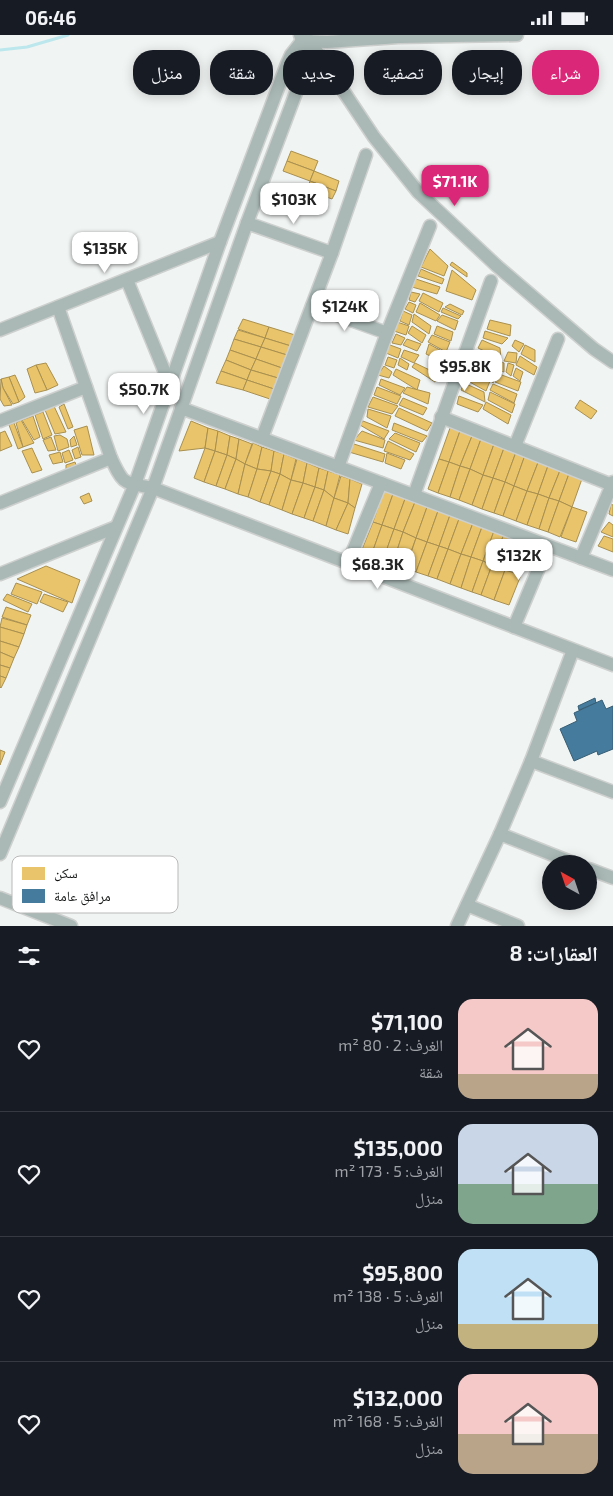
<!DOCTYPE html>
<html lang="ar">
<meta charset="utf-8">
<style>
body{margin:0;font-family:"Exo 2","Noto Naskh Arabic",sans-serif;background:#242831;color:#f1f3f6;direction:rtl;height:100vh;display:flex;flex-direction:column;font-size:19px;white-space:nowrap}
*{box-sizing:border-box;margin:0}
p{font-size:16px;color:#9ea1a6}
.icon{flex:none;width:28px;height:28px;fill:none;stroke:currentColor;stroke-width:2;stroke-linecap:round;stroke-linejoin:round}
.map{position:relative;height:891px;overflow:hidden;direction:ltr}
.details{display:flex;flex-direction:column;background:#171b24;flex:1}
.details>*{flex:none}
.top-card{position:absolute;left:15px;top:15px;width:584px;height:45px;direction:rtl;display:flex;gap:10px}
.needle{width:32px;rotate:320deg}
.buttons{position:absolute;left:542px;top:820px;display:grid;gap:10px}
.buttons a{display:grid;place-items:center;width:55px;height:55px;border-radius:50%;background:#171b24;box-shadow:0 2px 12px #0003;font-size:25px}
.price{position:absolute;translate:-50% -42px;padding:0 11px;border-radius:10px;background:#fff;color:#222;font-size:16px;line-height:32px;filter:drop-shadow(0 1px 2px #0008)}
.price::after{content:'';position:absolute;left:50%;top:30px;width:15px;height:11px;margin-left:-8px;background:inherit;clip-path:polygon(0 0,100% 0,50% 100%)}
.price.current{background:#db2777;color:#fff}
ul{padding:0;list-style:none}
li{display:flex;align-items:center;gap:15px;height:125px;padding:0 15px}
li+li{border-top:1px solid #363941}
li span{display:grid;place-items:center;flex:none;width:140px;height:100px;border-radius:15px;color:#555}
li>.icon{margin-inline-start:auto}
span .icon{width:60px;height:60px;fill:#fffc;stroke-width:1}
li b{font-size:21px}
h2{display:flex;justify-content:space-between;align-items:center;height:60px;padding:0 15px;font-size:21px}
.pill{padding:0 18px;border-radius:20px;background:#171b24;box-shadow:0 2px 12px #0003;font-size:18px;line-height:45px}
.pill.current{background:#db2777;color:#fff}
.status{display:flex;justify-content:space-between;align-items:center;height:35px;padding:0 25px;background:#171b24;direction:ltr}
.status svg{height:14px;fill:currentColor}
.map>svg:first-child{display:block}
.homes{fill:#e9c46a;stroke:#a99050}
.public{fill:#457b9d;stroke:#365d74}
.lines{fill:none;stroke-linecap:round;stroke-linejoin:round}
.stream{stroke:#bce7ec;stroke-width:3}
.minor-casing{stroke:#cdd0ce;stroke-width:15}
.minor{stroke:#aab9b6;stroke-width:12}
.key{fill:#fff;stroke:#b8b9b8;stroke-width:1}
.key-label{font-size:14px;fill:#131614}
</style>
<div class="status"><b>06:46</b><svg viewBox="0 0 49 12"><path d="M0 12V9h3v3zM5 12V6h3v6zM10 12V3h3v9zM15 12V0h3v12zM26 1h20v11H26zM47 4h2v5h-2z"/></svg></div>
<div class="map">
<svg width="613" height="891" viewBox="0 0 613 891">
<rect width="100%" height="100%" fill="#f0f4f2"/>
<g class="homes">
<polygon points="291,116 318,126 314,136 287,126"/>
<polygon points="287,126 314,136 310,146 283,136"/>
<polygon points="314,136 339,146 336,156 310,146"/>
<polygon points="310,146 336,156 332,164 307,155"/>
<polygon points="275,159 302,169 298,179 271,169"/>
<polygon points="430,214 448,231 444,241 421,232"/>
<polygon points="452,227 467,238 467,242 450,230"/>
<polygon points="421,234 444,244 442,249 418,241"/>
<polygon points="452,235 476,255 472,265 446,256"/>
<polygon points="416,244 440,252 437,259 412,252"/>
<polygon points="411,257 420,259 415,267 409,265"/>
<polygon points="423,258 443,268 439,277 419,266"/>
<polygon points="409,267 416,270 413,278 405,274"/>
<polygon points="420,268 440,280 436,286 416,277"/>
<polygon points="450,269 464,276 462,280 445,272"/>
<polygon points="443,273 461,281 458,284 441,277"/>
<polygon points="403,276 412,280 409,290 400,286"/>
<polygon points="414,279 431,291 429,299 412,287"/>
<polygon points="442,280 458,286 455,295 437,286"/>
<polygon points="243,284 269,292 265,303 238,294"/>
<polygon points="490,285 511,290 510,301 487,294"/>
<polygon points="397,287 409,291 406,300 394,296"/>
<polygon points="412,291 426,300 422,308 408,298"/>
<polygon points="437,291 453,297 451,306 434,299"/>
<polygon points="269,292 295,300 291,311 265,303"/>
<polygon points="238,295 265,303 261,312 234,304"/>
<polygon points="485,296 508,303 502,309 483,303"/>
<polygon points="396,299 405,303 401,310 392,308"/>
<polygon points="432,300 450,307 446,317 428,307"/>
<polygon points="265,303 291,311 287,320 261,312"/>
<polygon points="234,304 261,312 256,324 230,315"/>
<polygon points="407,304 421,309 417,316 403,310"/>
<polygon points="482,305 500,313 501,324 478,313"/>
<polygon points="515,305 524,309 519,317 512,311"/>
<polygon points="429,309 449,320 445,328 426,319"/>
<polygon points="390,310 401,314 398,323 386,318"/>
<polygon points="525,310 535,315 535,327 521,319"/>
<polygon points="261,312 287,320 282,333 256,324"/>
<polygon points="230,315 256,324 251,335 226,325"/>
<polygon points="404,315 419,320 414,328 401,322"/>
<polygon points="477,317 504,328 504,337 473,327"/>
<polygon points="508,317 517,318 516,328 504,326"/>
<polygon points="520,321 537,332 534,340 516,330"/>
<polygon points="388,322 397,325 394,333 385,330"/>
<polygon points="400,323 409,329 407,335 398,330"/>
<polygon points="256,324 282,333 278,343 251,335"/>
<polygon points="226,325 251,335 247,345 221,336"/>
<polygon points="46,328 58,350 47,355 36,330"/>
<polygon points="415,328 440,340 435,347 412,332"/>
<polygon points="508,328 514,330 511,341 506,337"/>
<polygon points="36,330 47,355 35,358 27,334"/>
<polygon points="475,330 496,339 493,348 492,346 471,337"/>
<polygon points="384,331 392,337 389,343 378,340"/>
<polygon points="516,333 523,337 520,346 513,341"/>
<polygon points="396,334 420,345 417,355 393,340"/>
<polygon points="251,335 278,343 274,354 247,345"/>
<polygon points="221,336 247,345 243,355 216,348"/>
<polygon points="468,338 490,346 486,356 466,345"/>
<polygon points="499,339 521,347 518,356 495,347"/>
<polygon points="15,340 25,362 19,367 9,342"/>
<polygon points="9,342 19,367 13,369 3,353 1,344"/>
<polygon points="1,344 3,353 12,370 4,371 0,364"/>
<polygon points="381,344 405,353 400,360 379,350"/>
<polygon points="247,345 274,354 270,364 243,355"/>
<polygon points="464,348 484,357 485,367 461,355"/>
<polygon points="493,349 517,359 514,368 490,355"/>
<polygon points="377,352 401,361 397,369 374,360"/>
<polygon points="407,352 430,358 428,369 403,358"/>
<polygon points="490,357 515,369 512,378 488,365"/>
<polygon points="459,361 483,370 478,377 457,369"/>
<polygon points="373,362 398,371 392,379 368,372"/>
<polygon points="403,363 427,373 423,380 399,370"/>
<polygon points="580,365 597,376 591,384 575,373"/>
<polygon points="486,367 511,380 508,389 483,374"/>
<polygon points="53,369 66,397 55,399 45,375"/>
<polygon points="64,369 73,392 68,394 59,372"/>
<polygon points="399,373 432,388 427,396 395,381"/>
<polygon points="368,374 391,381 387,393 367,382"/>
<polygon points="43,377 52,400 43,404 35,380"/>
<polygon points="33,381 40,402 34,405 22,385"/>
<polygon points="21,385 34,408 23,412 16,388"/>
<polygon points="191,386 208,393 205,413 179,416"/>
<polygon points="363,386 389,396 384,404 360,390"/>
<polygon points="14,388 23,412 18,414 9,390"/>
<polygon points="394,388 427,401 422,407 392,395"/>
<polygon points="87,391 94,420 82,420 74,395"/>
<polygon points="208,393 218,396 215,416 205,413"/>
<polygon points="450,393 460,396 449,427 439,424"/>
<polygon points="5,396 12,411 0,416 0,398"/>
<polygon points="218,396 230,401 227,420 215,416"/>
<polygon points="362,396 385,405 383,413 354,405"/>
<polygon points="460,396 472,401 460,431 449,427"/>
<polygon points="395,398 420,408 416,417 389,404"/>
<polygon points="60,400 67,404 69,412 58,416 54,401"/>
<polygon points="74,401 77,410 71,412 70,405"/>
<polygon points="230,401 239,404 236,424 227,420"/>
<polygon points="472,401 481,404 470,434 460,431"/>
<polygon points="51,402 56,415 48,416 43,405"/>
<polygon points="239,404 252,409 245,429 236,424"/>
<polygon points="481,404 494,409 483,440 470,434"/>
<polygon points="388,406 414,419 410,425 384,416"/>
<polygon points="253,408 262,412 257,434 245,429"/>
<polygon points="354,409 385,419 383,427 349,417"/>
<polygon points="494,409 504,413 493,443 483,440"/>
<polygon points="78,412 81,422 75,424 72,415"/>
<polygon points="262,412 274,416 271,436 257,434"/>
<polygon points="32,413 42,435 32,438 22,416"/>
<polygon points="205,413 215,416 204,447 194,443"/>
<polygon points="504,413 516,417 505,447 493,443"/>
<polygon points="69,415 73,425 65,428 62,418"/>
<polygon points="215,416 227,420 216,451 204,447"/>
<polygon points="274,416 284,419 280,439 271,436"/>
<polygon points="60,417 63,427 53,429 49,420"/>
<polygon points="516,417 525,420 514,451 505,447"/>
<polygon points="387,418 405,425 401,434 385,428"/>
<polygon points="284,419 296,424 291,445 280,439"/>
<polygon points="227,420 236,424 225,454 216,451"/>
<polygon points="525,420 539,425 527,456 514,451"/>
<polygon points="236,424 245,429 238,459 225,454"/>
<polygon points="297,424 307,428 303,448 291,445"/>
<polygon points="439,424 449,427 438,458 428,454"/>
<polygon points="539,425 549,428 538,459 527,456"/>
<polygon points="75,427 76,430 66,434 66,430"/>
<polygon points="449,427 460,431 450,462 438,458"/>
<polygon points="307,428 319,433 315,452 303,448"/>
<polygon points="549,428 561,433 549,463 538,459"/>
<polygon points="245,429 257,434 248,462 238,459"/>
<polygon points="460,431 470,434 459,465 450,462"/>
<polygon points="319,433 328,436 324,455 315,452"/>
<polygon points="561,433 570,436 559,466 549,463"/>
<polygon points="257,434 271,436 260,467 248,462"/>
<polygon points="470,434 483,440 472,470 459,465"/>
<polygon points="271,436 280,439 269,470 260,467"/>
<polygon points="328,436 340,440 334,463 324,455"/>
<polygon points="570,436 583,441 572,472 559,466"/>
<polygon points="280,439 291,445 282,475 269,470"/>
<polygon points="483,440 493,443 482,474 472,470"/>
<polygon points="341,441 350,444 348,468 334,463"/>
<polygon points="493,443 505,447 494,478 482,474"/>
<polygon points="350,444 362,449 355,473 348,468"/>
<polygon points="291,445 303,448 292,479 282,475"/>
<polygon points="505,447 514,451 503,481 494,478"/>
<polygon points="303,448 315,452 304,483 292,479"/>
<polygon points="514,451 527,456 516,486 503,481"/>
<polygon points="315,452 324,455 313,486 304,483"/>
<polygon points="324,455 334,463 326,491 313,486"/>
<polygon points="384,456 393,459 382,490 373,487"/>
<polygon points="527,456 538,459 527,490 516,486"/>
<polygon points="89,458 92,466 84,469 80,462"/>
<polygon points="393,459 405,464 394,494 382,490"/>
<polygon points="538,459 549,463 539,494 527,490"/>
<polygon points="334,463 348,468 336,495 326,491"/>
<polygon points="549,463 559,466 548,497 539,494"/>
<polygon points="405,464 415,467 403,497 394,494"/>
<polygon points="559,466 572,472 560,502 548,497"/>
<polygon points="415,467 427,472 416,503 403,497"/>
<polygon points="348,468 355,473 348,499 336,495"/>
<polygon points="611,469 613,470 613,481 609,479"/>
<polygon points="427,472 438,476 427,507 416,503"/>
<polygon points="572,472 587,477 576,507 561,502"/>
<polygon points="438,476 450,480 439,511 427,507"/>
<polygon points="450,480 459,484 448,514 439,511"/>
<polygon points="459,484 473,488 461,519 448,514"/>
<polygon points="373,487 382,490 371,521 361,517"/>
<polygon points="609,487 613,490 613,502 601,497"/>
<polygon points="473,488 482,492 471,522 461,519"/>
<polygon points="382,490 394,494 383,525 371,521"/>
<polygon points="482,492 494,496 483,526 471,522"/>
<polygon points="394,494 403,497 393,528 383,525"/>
<polygon points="494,496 504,499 492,530 483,526"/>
<polygon points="403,497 416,503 405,533 393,528"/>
<polygon points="504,499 516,504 505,535 492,530"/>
<polygon points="604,501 613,504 613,517 598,511"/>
<polygon points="416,503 427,507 416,537 406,533"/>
<polygon points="427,507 439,511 428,541 416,537"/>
<polygon points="439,511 448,514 437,544 428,541"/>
<polygon points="448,514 461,519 450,549 437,544"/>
<polygon points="461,519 471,522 461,553 450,549"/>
<polygon points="471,522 483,526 472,557 461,553"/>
<polygon points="483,526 492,530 481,560 472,557"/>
<polygon points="492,530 505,535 494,565 481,560"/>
<polygon points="46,531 80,545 72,568 17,544"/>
<polygon points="505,535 521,540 509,570 494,565"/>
<polygon points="16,548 42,557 37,569 11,559"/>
<polygon points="7,559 32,569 28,577 3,565"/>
<polygon points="44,559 68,567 63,577 40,567"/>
<polygon points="6,572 31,580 27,590 2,582"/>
<polygon points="2,583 27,590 24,599 0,592"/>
<polygon points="0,592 24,599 19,612 0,606"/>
<polygon points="0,606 19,612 14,623 0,617"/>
<polygon points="0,617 14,623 10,633 0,630"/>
<polygon points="0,630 10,633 6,643 0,641"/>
<polygon points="0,641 6,643 1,653 0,652"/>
<polygon points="0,715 5,717 0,730"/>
</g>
<g class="public">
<polygon points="595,663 596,668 579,675 578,671"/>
<polygon points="602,665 606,674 613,671 613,714 598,720 597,716 574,726 560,694 577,686 574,678"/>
</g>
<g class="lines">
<polyline class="stream" points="0,15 27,12 68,0"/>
<defs>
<g id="minor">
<polyline points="305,6 327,7 398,2 517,0"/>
<polyline points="310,6 374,102 418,157 497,231 594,314 613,327"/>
<polyline points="247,188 332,218"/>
<polyline points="127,245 170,350"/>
<polyline points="312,271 387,298"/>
<path d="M58,272l53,151c13,28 12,24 42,30l460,177"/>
<polyline points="0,295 220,207"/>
<polyline points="181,373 613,535"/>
<polyline points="441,382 612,450"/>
<polyline points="0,386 86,352"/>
<polyline points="262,403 332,218 366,120"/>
<polyline points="515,411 558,304"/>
<polyline points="338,432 387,298 430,191"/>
<polyline points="414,460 491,246"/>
<polyline points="0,468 111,423"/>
<polyline points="581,523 613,447"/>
<polyline points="348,528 381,448"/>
<polyline points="0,539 116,492"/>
<polyline points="514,592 548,511"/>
<polyline points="531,726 613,757"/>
<polyline points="0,767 135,449 220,207 287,29 291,20 302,6"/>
<polyline points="500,799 576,829"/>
<polyline points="0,819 153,453 247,188 306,31 306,15 300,0"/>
<polyline points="589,834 613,843"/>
<polyline points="0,863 71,891"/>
<polyline points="467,870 518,891"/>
<polyline points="457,891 500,799 531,726 573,615"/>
</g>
</defs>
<use href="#minor" class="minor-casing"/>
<use href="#minor" class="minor"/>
</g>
<rect x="12" y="821" width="166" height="57" rx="8" class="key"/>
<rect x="22" y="832" width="23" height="13" fill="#e9c46a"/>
<rect x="22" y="854" width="23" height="14" fill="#457b9d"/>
<g class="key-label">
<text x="54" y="843">سكن</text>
<text x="54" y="866">مرافق عامة</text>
</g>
</svg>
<div class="buttons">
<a><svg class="needle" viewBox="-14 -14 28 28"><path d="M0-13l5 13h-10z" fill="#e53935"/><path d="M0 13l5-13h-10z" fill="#9ea1a6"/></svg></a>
</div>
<b class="price current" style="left:455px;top:172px">$71.1K</b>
<b class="price" style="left:294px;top:190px">$103K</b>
<b class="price" style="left:105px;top:239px">$135K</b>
<b class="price" style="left:345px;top:297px">$124K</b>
<b class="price" style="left:465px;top:357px">$95.8K</b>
<b class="price" style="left:144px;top:380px">$50.7K</b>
<b class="price" style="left:519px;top:546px">$132K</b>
<b class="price" style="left:378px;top:555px">$68.3K</b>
<div class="top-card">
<a class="pill current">شراء</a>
<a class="pill">إيجار</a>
<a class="pill">تصفية</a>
<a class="pill">جديد</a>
<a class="pill">شقة</a>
<a class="pill">منزل</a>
</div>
</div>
<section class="details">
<h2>العقارات: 8<svg class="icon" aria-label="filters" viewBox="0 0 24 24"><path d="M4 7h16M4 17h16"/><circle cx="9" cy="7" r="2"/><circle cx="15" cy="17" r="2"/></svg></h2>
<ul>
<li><span style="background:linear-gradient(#f6c9c9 75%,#b9a48a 0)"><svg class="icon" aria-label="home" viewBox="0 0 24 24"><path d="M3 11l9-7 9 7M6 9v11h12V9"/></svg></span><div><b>$71,100</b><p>الغرف: 2 · 80 m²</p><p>شقة</p></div><svg class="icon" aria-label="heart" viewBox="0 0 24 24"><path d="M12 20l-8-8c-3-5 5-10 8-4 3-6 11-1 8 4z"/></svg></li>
<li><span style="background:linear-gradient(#c9d6e8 60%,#7fa58c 0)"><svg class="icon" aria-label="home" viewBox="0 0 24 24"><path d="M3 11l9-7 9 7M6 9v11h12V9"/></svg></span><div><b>$135,000</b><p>الغرف: 5 · 173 m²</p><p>منزل</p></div><svg class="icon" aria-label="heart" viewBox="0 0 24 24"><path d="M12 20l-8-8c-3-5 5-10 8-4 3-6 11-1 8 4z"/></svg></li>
<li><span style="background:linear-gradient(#bfe0f5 75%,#c2b280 0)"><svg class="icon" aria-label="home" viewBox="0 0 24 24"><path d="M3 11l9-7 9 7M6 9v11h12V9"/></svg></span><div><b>$95,800</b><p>الغرف: 5 · 138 m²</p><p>منزل</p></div><svg class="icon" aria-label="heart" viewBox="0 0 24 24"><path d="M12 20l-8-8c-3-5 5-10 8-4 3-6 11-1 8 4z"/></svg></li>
<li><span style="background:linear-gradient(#f6c9c9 60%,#b9a48a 0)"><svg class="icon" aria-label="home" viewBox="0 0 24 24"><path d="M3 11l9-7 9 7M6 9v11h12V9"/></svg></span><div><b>$132,000</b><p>الغرف: 5 · 168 m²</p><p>منزل</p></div><svg class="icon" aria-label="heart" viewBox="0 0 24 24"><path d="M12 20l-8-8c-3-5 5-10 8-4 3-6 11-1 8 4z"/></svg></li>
</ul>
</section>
